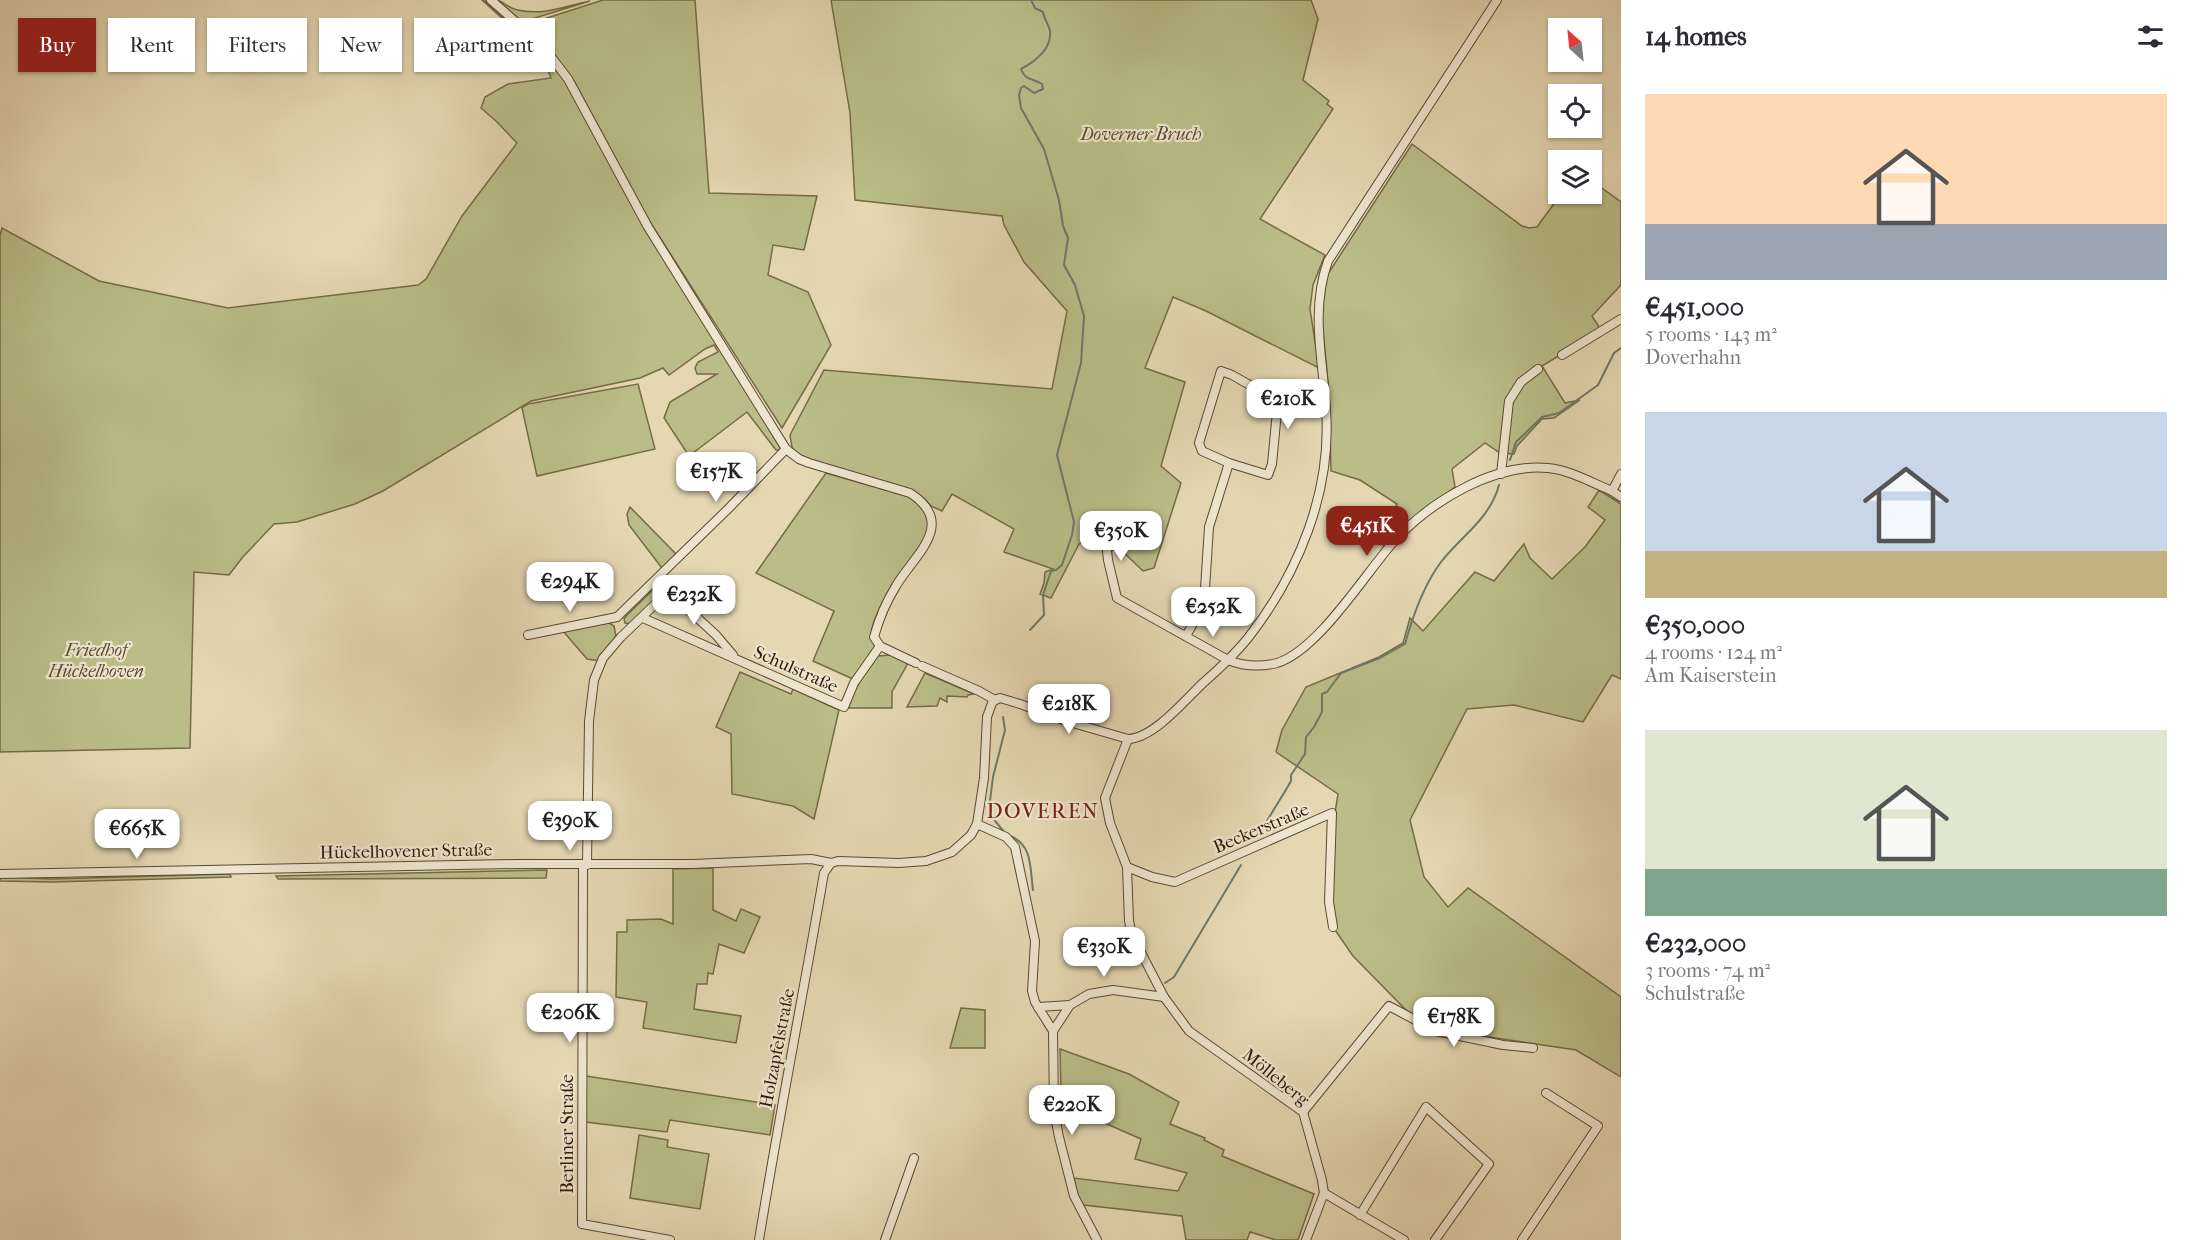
<!DOCTYPE html>
<meta charset="utf-8">
<style>
body{margin:0;font-family:"IM FELL French Canon",serif;background:#f2f2f3;color:#2b2b33;height:100vh;display:flex;flex-direction:column;font-size:22px;white-space:nowrap}
*{box-sizing:border-box;margin:0}
p{font-size:20px;color:#7c7c81}
.icon{flex:none;width:33px;height:33px;fill:none;stroke:currentColor;stroke-width:2;stroke-linecap:round;stroke-linejoin:round}
.map{position:relative;flex:1;overflow:hidden}
.side{display:flex;flex-direction:column;background:#fff;width:570px}
.side>*{flex:none}
.guide{position:absolute;left:18px;top:18px;width:570px;height:54px;display:flex;gap:12px}
.needle{width:39px;rotate:333deg}
.buttons{position:absolute;left:1548px;top:18px;display:grid;gap:12px}
.buttons a{display:grid;place-items:center;width:54px;height:54px;border-radius:0px;background:#fff;box-shadow:0 2px 4px #0004;font-size:30px}
.price{position:absolute;translate:-50% -51px;padding:0 14px;border-radius:12px;background:#fff;color:#222;font-size:20px;line-height:39px;filter:drop-shadow(0 2px 3px #0008)}
.price::after{content:'';position:absolute;left:50%;top:36px;width:18px;height:14px;margin-left:-9px;background:inherit;clip-path:polygon(0 0,100% 0,50% 100%)}
.price.current{background:#8f2418;color:#fff}
ul{padding:0;list-style:none}
li{display:grid;align-content:center;gap:12px;height:318px;padding:0 24px}
li span{display:grid;place-items:center;height:186px;border-radius:0px;color:#555}
li>.icon{margin-inline-start:auto}
span .icon{width:108px;height:108px;fill:#fffc;stroke-width:1}
li b{font-size:26px}
h2{display:flex;justify-content:space-between;align-items:center;height:72px;padding:0 24px;font-size:26px}
.tag{padding:0 21px;border-radius:0px;background:#fff;box-shadow:0 2px 4px #0004;font-size:21px;line-height:54px}
.tag.current{background:#8f2418;color:#fff}
main{display:flex;flex:1;min-height:0}
.map>svg:first-child{display:block}
.green{fill:#babd88;stroke:#766a48;stroke-width:1.5}
.lines{fill:none;stroke-linecap:round;stroke-linejoin:round}
.stream{stroke:#6e7869;stroke-width:2}
.minor-casing{stroke:#5f4632;stroke-width:10}
.minor{stroke:#ede5cd;stroke-width:8}
.labels{text-anchor:middle;stroke-width:4.5;stroke-linejoin:round;paint-order:stroke}
.park-label{font-size:18px;font-style:italic;fill:#5c482e;stroke:#ede5cd}
.street-label{font-size:18px;fill:#331608;stroke:#ede5cd}
.quarter-label{font-size:21px;letter-spacing:1.5px;fill:#7a1f14;stroke:#ede5cd}
</style>
<main>
<div class="map">
<svg width="1621" height="1240" viewBox="0 0 1621 1240">
<rect width="100%" height="100%" fill="#e4d7b2"/>
<filter id="stains"><feTurbulence type="fractalNoise" baseFrequency=".00333" numOctaves="4"/><feColorMatrix values="0 0 0 0 .2 0 0 0 0 .09 0 0 0 0 .02 0 0 0 .5 -.17"/></filter>
<radialGradient id="worn" r=".72"><stop offset=".6" stop-color="#630" stop-opacity="0"/><stop offset="1" stop-color="#630" stop-opacity=".3"/></radialGradient>
<g class="green">
<path d="M482,0h2c30,28 57,46 82,81l77,144 139,225h-6l-29,-38 -58,44 -25,-38 6,-16 47,-28h-20l-2,-6 3,-6 20,-10 -4,-7 -9,4 -36,26 -6,-7 -23,10 -109,23 -148,90 -28,13 -58,18 -23,2 -32,34 -13,17 -35,-3 -4,176 -190,4v-517l2,-7 97,53 129,27 190,-23 8,-6 36,-63 55,-73 -21,-22 -15,-13 4,-11 23,-13 43,-6 -7,-18 3,-1z"/>
<path d="M497,0c7,2 13,9 21,10 24,6 49,-4 72,-9l-68,21z"/>
<polygon points="603,0 695,0 709,193 817,196 804,250 773,245 768,275 808,292 831,345 782,428 650,222 574,81 543,40 525,25"/>
<polygon points="831,0 1311,0 1318,19 1303,80 1329,101 1327,104 1333,109 1260,219 1325,255 1313,285 1310,309 1319,368 1206,311 1173,297 1145,368 1185,382 1161,466 1181,483 1154,568 1143,571 1120,549 1108,551 1104,534 1102,543 1095,536 1079,544 1051,598 1040,594 1044,583 1045,572 1053,569 1004,552 1014,529 952,494 942,511 931,506 925,499 907,488 808,460 795,452 792,447 790,435 824,370 1052,389 1067,311 1024,262 1004,225 1002,216 855,200 850,113"/>
<polygon points="1412,144 1522,226 1529,228 1537,227 1561,194 1592,194 1592,181 1621,202 1621,285 1592,316 1601,330 1542,366 1565,403 1580,400 1554,418 1542,419 1517,446 1514,454 1500,453 1485,443 1452,469 1455,487 1411,520 1386,546 1371,541 1397,504 1360,480 1331,471 1329,392 1321,311 1326,277"/>
<polygon points="638,384 655,449 537,476 522,408 528,404"/>
<path d="M826,473l84,24c5,4 11,7 14,12 15,25 -15,52 -28,70 -8,12 -25,42 -25,56 1,4 3,9 4,13l-22,31 -40,-18 21,-50 -78,-38z"/>
<polygon points="1599,490 1621,504 1621,679 1612,675 1583,722 1514,705 1467,709 1410,820 1424,877 1448,907 1468,888 1621,997 1621,1077 1576,1050 1457,1032 1408,1012 1353,956 1333,927 1332,831 1338,794 1276,752 1282,730 1306,687 1379,657 1403,643 1410,618 1423,631 1475,572 1494,581 1524,544 1530,558 1552,579 1585,547 1605,520 1588,507"/>
<polygon points="630,507 676,554 662,568 629,525 627,514"/>
<polygon points="656,587 660,589 661,593 631,624 625,623 624,619 626,616"/>
<polygon points="606,621 614,626 616,636 600,661 587,659 563,631"/>
<polygon points="891,655 908,663 892,692 892,708 846,708 860,681 878,656"/>
<polygon points="740,672 791,694 793,689 839,710 814,819 793,806 732,794 731,734 716,727"/>
<polygon points="925,673 974,694 968,695 967,697 947,696 947,702 940,698 937,706 907,707"/>
<polygon points="713,868 713,910 736,921 741,909 760,917 744,953 719,944 713,974 708,973 707,984 697,984 694,1009 741,1016 736,1043 643,1028 647,1002 616,997 617,932 627,932 627,920 661,919 673,924 673,869"/>
<polygon points="547,870 546,878 278,879 276,876"/>
<polygon points="230,874 231,877 52,882 0,881 0,877 51,879"/>
<polygon points="961,1008 985,1010 985,1048 950,1048"/>
<polygon points="1060,1049 1129,1074 1179,1102 1170,1124 1205,1138 1204,1140 1224,1150 1222,1156 1314,1194 1298,1240 1276,1240 1250,1232 1247,1240 1186,1240 1182,1216 1083,1205 1077,1195 1074,1178 1178,1191 1187,1173 1135,1159 1141,1139 1100,1121 1097,1094 1088,1089 1061,1090"/>
<polygon points="586,1076 775,1105 770,1135 670,1120 667,1132 586,1122"/>
<polygon points="639,1135 668,1140 667,1147 709,1154 700,1209 630,1198"/>
</g>
<g class="lines">
<g class="stream">
<polyline points="1510,460 1516,442 1542,417 1559,413 1598,385 1614,353 1621,348"/>
<path d="M1030,630l14,-15 -1,-20 8,-24 5,-1 6,-5 10,-30 2,-13 -17,-67 24,-92 3,-47 -9,-31 -11,-20 4,-27 -5,-12 -4,-26 -15,-51 -23,-41 -2,-13 2,-7 3,-2 10,7 9,-4 -1,-5c-9,-6 -17,-3 -21,-15 13,-7 31,-20 29,-38 -1,-6 -6,-12 -7,-19l-8,-4 -4,-8"/>
<polyline points="1003,717 1005,730 993,777 990,801 991,816 1005,833"/>
<path d="M1259,834l28,-46 4,-7v-6l14,-21 1,-17 8,-10 8,-15v-18l5,-2 14,-19 39,-15 25,-14c8,-29 18,-58 36,-82 20,-26 49,-43 58,-77"/>
<path d="M1010,836c23,9 20,33 23,54"/>
<polyline points="1165,983 1174,977 1241,865"/>
</g>
<defs>
<g id="minor">
<path d="M491,0l51,45 26,34 80,148 138,222 13,10 10,4 101,30c48,31 4,62 -14,93 -10,16 -17,33 -22,51l6,9 36,17"/>
<polyline points="1562,355 1621,319"/>
<polygon points="1221,371 1232,375 1278,401 1272,464 1268,475 1229,463 1202,451 1199,443"/>
<polyline points="1501,474 1509,401 1521,382 1538,369"/>
<polyline points="1612,491 1621,497"/>
<path d="M1105,532l3,28 9,38 111,62c15,6 33,7 49,3 42,-13 89,-91 119,-124 36,-38 98,-76 152,-71 22,2 44,15 64,23l9,-17"/>
<polyline points="656,580 716,635 733,655"/>
<polyline points="617,617 728,509 786,449"/>
<polyline points="643,618 844,707 854,683 880,646"/>
<polyline points="528,635 617,617"/>
<polyline points="1186,636 1204,604 1209,527 1229,463"/>
<polyline points="922,666 979,691 995,700"/>
<path d="M995,700l5,-2 20,6 46,17 62,18c26,-1 57,-39 75,-56 16,-14 32,-29 45,-45 50,-64 84,-146 78,-228 -3,-51 -16,-99 2,-149l169,-261"/>
<polyline points="1128,739 1105,798 1110,823 1127,867 1129,921 1132,935 1164,997 1189,1031 1303,1112 1322,1180 1324,1193 1306,1240"/>
<polyline points="977,824 1006,837 1015,847 1035,941 1032,991 1035,1002 1053,1031"/>
<polyline points="583,865 582,1224 670,1240"/>
<polyline points="587,865 589,721 594,680 603,658 621,637 669,591"/>
<polyline points="1127,867 1152,877 1175,882 1332,813 1329,902 1333,927"/>
<polyline points="0,874 516,864 693,864 811,859 831,863 838,861 899,863 926,861 952,852 971,835 977,824 984,778 987,717 992,703 995,700"/>
<polyline points="1038,1007 1070,1005"/>
<polyline points="1303,1112 1389,1006 1436,1031 1503,1045 1533,1048"/>
<polyline points="1324,1193 1404,1240"/>
<polyline points="1360,1215 1426,1107 1489,1164 1435,1240"/>
<path d="M759,1240c20,-123 44,-245 65,-367l7,-10"/>
<polyline points="885,1240 914,1158"/>
<polyline points="1097,1240 1074,1196 1059,1137 1054,1112 1053,1031 1070,1005 1089,994 1113,990 1164,997"/>
<polyline points="1522,1240 1598,1126 1546,1093"/>
</g>
</defs>
<use href="#minor" class="minor-casing"/>
<use href="#minor" class="minor"/>
</g>
<g class="labels">
<g class="park-label">
<text x="1141" y="140">Doverner Bruch</text>
<text x="96" y="656">Friedhof<tspan x="96" dy="21">Hückelhoven</tspan></text>
</g>
<g class="street-label">
<text transform="translate(796 669) rotate(24)" y="6">Schulstraße</text>
<text transform="translate(1261 828) rotate(-23)" y="6">Beckerstraße</text>
<text transform="translate(406 851) rotate(-1)" y="6">Hückelhovener Straße</text>
<text transform="translate(777 1048) rotate(-79)" y="6">Holzapfelstraße</text>
<text transform="translate(1276 1077) rotate(39)" y="6">Mölleberg</text>
<text transform="translate(567 1134) rotate(-90)" y="6">Berliner Straße</text>
</g>
<g class="quarter-label">
<text x="1043" y="818">DOVEREN</text>
</g>
</g>
<rect width="100%" height="100%" filter="url(#stains)"/>
<rect width="100%" height="100%" fill="url(#worn)"/>
</svg>
<div class="buttons">
<a><svg class="needle" viewBox="-14 -14 28 28"><path d="M0-13l5 13h-10z" fill="#e53935"/><path d="M0 13l5-13h-10z" fill="#7c7c81"/></svg></a>
<a><svg class="icon" aria-label="locate" viewBox="0 0 24 24"><circle cx="12" cy="12" r="6"/><path d="M12 2v4M12 18v4M2 12h4M18 12h4"/></svg></a>
<a><svg class="icon" aria-label="layers" viewBox="0 0 24 24"><path d="M12 4l9 5-9 5-9-5zM3 14l9 5 9-5"/></svg></a>
</div>
<b class="price" style="left:1288px;top:430px">€210K</b>
<b class="price" style="left:716px;top:503px">€157K</b>
<b class="price current" style="left:1367px;top:557px">€451K</b>
<b class="price" style="left:1121px;top:562px">€350K</b>
<b class="price" style="left:570px;top:613px">€294K</b>
<b class="price" style="left:694px;top:626px">€232K</b>
<b class="price" style="left:1213px;top:638px">€252K</b>
<b class="price" style="left:1069px;top:735px">€218K</b>
<b class="price" style="left:570px;top:852px">€390K</b>
<b class="price" style="left:137px;top:860px">€665K</b>
<b class="price" style="left:1104px;top:978px">€330K</b>
<b class="price" style="left:570px;top:1044px">€206K</b>
<b class="price" style="left:1454px;top:1048px">€178K</b>
<b class="price" style="left:1072px;top:1136px">€220K</b>
<div class="guide">
<a class="tag current">Buy</a>
<a class="tag">Rent</a>
<a class="tag">Filters</a>
<a class="tag">New</a>
<a class="tag">Apartment</a>
</div>
</div>
<section class="side">
<h2>14 homes<svg class="icon" aria-label="filters" viewBox="0 0 24 24"><path d="M4 7h16M4 17h16"/><circle cx="9" cy="7" r="2"/><circle cx="15" cy="17" r="2"/></svg></h2>
<ul>
<li><span style="background:linear-gradient(#ffd9b3 70%,#9aa5b1 0)"><svg class="icon" aria-label="home" viewBox="0 0 24 24"><path d="M3 11l9-7 9 7M6 9v11h12V9"/></svg></span><div><b>€451,000</b><p>5 rooms · 143 m²</p><p>Doverhahn</p></div></li>
<li><span style="background:linear-gradient(#c9d6e8 75%,#c2b280 0)"><svg class="icon" aria-label="home" viewBox="0 0 24 24"><path d="M3 11l9-7 9 7M6 9v11h12V9"/></svg></span><div><b>€350,000</b><p>4 rooms · 124 m²</p><p>Am Kaiserstein</p></div></li>
<li><span style="background:linear-gradient(#dfe7d0 75%,#7fa58c 0)"><svg class="icon" aria-label="home" viewBox="0 0 24 24"><path d="M3 11l9-7 9 7M6 9v11h12V9"/></svg></span><div><b>€232,000</b><p>3 rooms · 74 m²</p><p>Schulstraße</p></div></li>
</ul>
</section>
</main>
